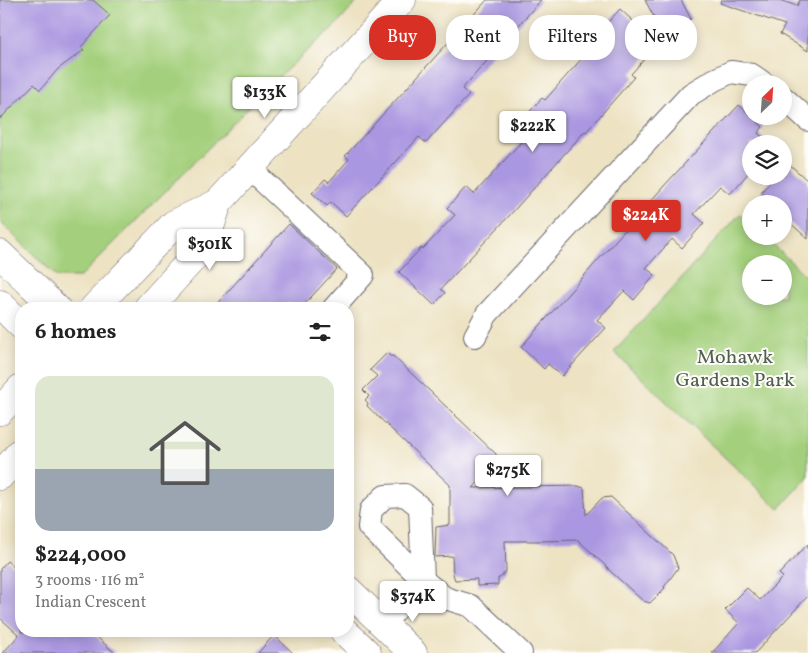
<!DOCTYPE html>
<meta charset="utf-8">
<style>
body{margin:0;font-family:Vollkorn,serif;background:#f6f6f6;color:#222;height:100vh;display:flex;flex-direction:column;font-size:19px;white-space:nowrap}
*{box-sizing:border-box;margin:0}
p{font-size:16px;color:#767676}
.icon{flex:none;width:28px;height:28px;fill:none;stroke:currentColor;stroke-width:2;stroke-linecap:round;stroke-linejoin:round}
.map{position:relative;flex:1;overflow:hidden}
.sheet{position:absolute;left:15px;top:302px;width:339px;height:335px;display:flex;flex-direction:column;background:#fff;border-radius:20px;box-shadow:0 2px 12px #0003}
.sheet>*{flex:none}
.top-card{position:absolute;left:369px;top:15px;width:364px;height:45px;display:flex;gap:10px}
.needle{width:32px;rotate:25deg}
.tools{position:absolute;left:742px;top:75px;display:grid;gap:10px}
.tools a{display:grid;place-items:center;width:50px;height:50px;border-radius:50%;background:#fff;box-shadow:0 2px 12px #0003;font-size:25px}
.price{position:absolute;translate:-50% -42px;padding:0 11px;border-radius:5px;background:#fff;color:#222;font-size:16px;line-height:32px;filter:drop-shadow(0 1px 2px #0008)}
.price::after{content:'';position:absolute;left:50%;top:30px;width:15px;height:11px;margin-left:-8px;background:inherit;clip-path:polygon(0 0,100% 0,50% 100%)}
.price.current{background:#d93025;color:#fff}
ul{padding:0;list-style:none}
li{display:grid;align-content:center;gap:10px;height:265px;padding:0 20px}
li span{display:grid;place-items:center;height:155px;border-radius:15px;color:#555}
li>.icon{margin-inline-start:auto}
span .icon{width:90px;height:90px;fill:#fffc;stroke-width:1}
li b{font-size:21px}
h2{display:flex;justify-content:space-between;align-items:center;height:60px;padding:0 20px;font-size:21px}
.chip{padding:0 18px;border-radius:20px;background:#fff;box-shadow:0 2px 12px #0003;font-size:18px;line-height:45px}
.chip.current{background:#d93025;color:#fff}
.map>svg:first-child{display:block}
.green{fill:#a4d07d;stroke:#63795c;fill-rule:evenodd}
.building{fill:#aa97e1}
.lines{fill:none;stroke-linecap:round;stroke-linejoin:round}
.minor-casing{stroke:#69656a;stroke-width:24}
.major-casing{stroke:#69656a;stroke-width:29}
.minor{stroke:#fff;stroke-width:22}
.major{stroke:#fff;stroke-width:28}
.labels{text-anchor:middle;stroke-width:4;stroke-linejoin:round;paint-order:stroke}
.park-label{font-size:20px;fill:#505f52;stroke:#fdfcf7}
</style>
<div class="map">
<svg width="808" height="653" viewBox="0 0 808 653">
<rect width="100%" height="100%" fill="#fdfcf7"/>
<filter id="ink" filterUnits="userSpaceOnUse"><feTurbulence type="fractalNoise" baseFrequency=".02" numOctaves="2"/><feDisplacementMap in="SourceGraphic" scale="10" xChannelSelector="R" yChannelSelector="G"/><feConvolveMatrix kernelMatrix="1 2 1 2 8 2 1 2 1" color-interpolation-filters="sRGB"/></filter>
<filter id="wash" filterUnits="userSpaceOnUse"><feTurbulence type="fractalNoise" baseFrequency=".0096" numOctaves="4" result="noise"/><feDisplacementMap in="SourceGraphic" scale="20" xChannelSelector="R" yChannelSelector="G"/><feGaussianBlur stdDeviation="1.12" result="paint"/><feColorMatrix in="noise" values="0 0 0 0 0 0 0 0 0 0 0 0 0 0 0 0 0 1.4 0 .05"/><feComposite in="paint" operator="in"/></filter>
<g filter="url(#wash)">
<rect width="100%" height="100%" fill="#ede2c2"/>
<g class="green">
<polygon points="0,0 359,0 339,22 280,76 80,277 57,277 0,222"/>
<path d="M740,214l11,10v12h13l44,42v199l-29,32 -165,-157zM751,264h33v32h-33z"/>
</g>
<g id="blocks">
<g class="building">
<polygon points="0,0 93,0 110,15 81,47 84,50 58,69 40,90 34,84 0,119"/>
<polygon points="487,0 541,0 462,89 469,95 426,143 419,137 346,216 331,202 327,206 312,193 325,179 329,182 349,159 345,156"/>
<polygon points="645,0 681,0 691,19 663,34"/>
<polygon points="721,0 779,0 797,6 800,0 808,0 808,51 780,34 785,25 720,3"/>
<polygon points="620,9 658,44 631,74 634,77 586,132 585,131 509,216 441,289 445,293 434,305 399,272 421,248 423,249 455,215 447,208 466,187 474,194 532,130 522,120 542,98 545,100 600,38 596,35"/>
<polygon points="739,105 763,127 758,133 770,144 751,144 751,170 730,194 720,186 694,214 704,223 682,248 672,239 646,268 655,275 634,300 624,291 597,320 606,328 562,376 548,364 544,369 521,347 663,187"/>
<polygon points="788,163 808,181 808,239 786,219 788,216 784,213 784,204 774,204 761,192 776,176 784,176 784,168"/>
<polygon points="289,224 337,269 300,309 295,309 288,303 283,309 212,309"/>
<polygon points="387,353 390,356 393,356 496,454 497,462 473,488 578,486 584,488 586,515 602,498 611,497 673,555 678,568 664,587 665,588 650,603 643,601 608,569 608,568 578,540 539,541 505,541 506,571 500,578 498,578 498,585 477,586 477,579 455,580 453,574 452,556 435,557 436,527 450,525 450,485 367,406 368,403 365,400 369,396 363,390 377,376 370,370"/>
<polygon points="808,544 808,596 755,653 712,653 739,623 725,610 747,588 760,600 783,577 779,574"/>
<polygon points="7,561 21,573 21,632 90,631 115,653 3,653 19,635 0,618 0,569"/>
<polygon points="274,635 293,653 258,653"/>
</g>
</g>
</g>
<g filter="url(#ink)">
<use href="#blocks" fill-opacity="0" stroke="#69656a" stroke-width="1"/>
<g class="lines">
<defs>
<g id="minor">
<polyline points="784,98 808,120"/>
<polyline points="249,168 363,275 333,309"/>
<polyline points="475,336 487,314 691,94 714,80 731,72 752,75 765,84"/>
<polyline points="383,624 423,580 420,507 405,495 385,496 371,510 369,527 423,580 445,598 471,606 521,653"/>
</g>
<g id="major">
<polyline points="0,254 57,309"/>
<polyline points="0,304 21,325"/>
<polyline points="93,309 174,224 218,203 402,0"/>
<polyline points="147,309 204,246 218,203"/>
<polyline points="0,411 21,388"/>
<polyline points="0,476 21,452"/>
<polyline points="348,590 413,653"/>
<polyline points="344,631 367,653"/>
</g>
</defs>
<use href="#minor" class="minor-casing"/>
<use href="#major" class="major-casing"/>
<use href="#minor" class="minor"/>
<use href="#major" class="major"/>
</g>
</g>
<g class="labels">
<g class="park-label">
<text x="735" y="363">Mohawk<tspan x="735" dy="23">Gardens Park</tspan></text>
</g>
</g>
</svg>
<div class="tools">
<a><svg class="needle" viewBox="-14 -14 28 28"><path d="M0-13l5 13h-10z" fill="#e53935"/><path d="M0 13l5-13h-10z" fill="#767676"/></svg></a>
<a><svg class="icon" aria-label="layers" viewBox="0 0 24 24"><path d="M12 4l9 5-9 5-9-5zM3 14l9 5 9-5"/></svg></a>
<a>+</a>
<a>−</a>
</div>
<b class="price" style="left:265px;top:119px">$133K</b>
<b class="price" style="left:533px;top:153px">$222K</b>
<b class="price current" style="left:646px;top:242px">$224K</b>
<b class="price" style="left:210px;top:271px">$301K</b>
<b class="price" style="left:508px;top:497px">$275K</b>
<b class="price" style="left:413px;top:623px">$374K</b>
<div class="top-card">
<a class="chip current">Buy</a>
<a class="chip">Rent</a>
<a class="chip">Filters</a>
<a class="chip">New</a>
</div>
<section class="sheet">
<h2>6 homes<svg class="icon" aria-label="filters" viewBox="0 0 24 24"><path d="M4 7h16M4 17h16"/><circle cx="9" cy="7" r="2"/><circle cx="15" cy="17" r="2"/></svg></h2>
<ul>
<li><span style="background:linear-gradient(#dfe7d0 60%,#9aa5b1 0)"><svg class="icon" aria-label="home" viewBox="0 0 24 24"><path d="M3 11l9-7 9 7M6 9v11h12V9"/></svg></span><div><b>$224,000</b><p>3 rooms · 116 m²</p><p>Indian Crescent</p></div></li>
</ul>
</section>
</div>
